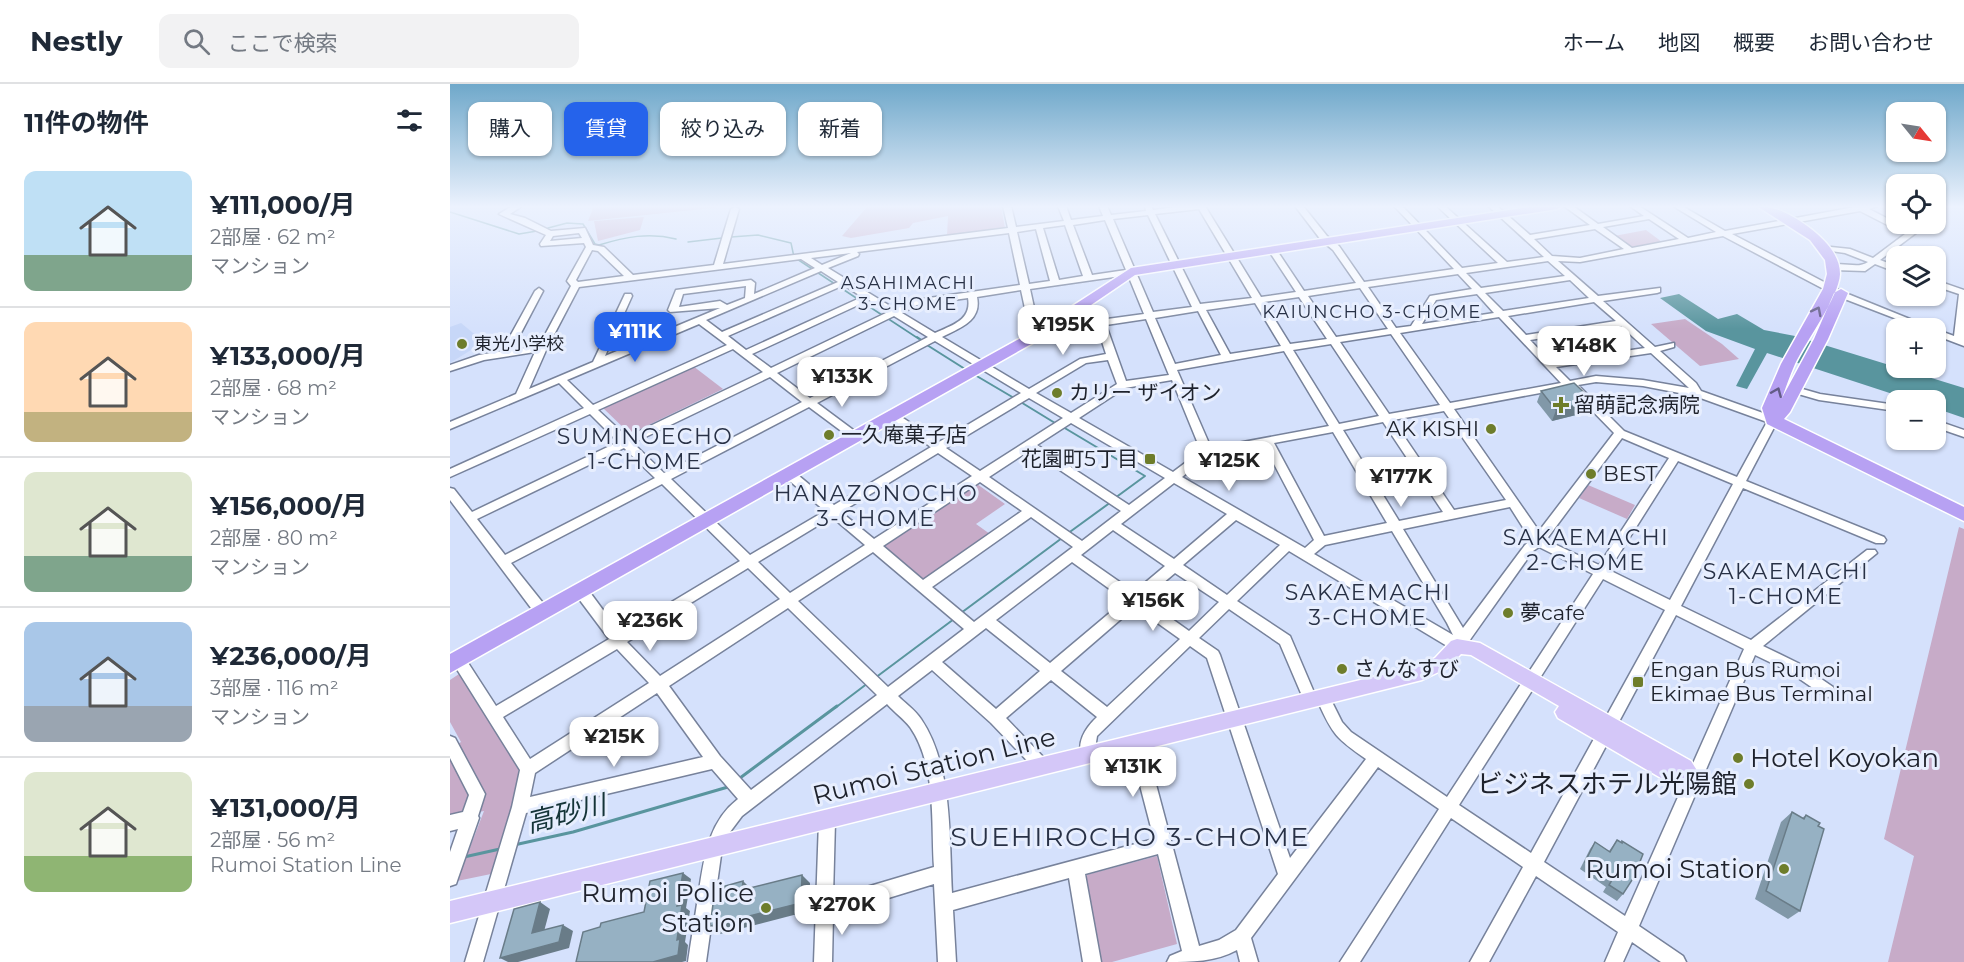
<!DOCTYPE html>
<html lang="ja">
<meta charset="utf-8">
<style>
body{margin:0;font-family:Montserrat,"Noto Sans JP",sans-serif;background:#f2f2f3;color:#1f2937;height:100vh;display:flex;flex-direction:column;font-size:22px;white-space:nowrap}
*{box-sizing:border-box;margin:0}
p{font-size:20px;color:#747a83}
.icon{flex:none;width:33px;height:33px;fill:none;stroke:currentColor;stroke-width:2;stroke-linecap:round;stroke-linejoin:round}
.map{position:relative;flex:1;overflow:hidden}
.panel{display:flex;flex-direction:column;background:#fff;width:450px}
.panel>*{flex:none}
.banner{position:absolute;left:18px;top:18px;width:570px;height:54px;display:flex;gap:12px}
.needle{width:39px;rotate:120deg}
.fabs{position:absolute;left:1436px;top:18px;display:grid;gap:12px}
.fabs a{display:grid;place-items:center;width:60px;height:60px;border-radius:12px;background:#fff;box-shadow:0 2px 4px #0004;font-size:30px}
.price{position:absolute;translate:-50% -51px;padding:0 14px;border-radius:12px;background:#fff;color:#222;font-size:20px;line-height:39px;filter:drop-shadow(0 2px 3px #0008)}
.price::after{content:'';position:absolute;left:50%;top:36px;width:18px;height:14px;margin-left:-9px;background:inherit;clip-path:polygon(0 0,100% 0,50% 100%)}
.price.current{background:#2563eb;color:#fff}
ul{padding:0;list-style:none}
li{display:flex;align-items:center;gap:18px;height:150px;padding:0 24px}
li+li{border-top:2px solid #e0e1e3}
li span{display:grid;place-items:center;flex:none;width:168px;height:120px;border-radius:12px;color:#555}
li>.icon{margin-inline-start:auto}
span .icon{width:72px;height:72px;fill:#fffc;stroke-width:1}
li b{font-size:26px}
h2{display:flex;justify-content:space-between;align-items:center;height:72px;padding:0 24px;font-size:26px}
.pill{padding:0 21px;border-radius:12px;background:#fff;box-shadow:0 2px 4px #0004;font-size:21px;line-height:54px}
.pill.current{background:#2563eb;color:#fff}
header{display:flex;align-items:center;gap:36px;box-sizing:border-box;height:84px;padding:0 30px;background:#fff;border-bottom:2px solid #e0e1e3}
header strong{font-size:28px}
nav{display:flex;gap:33px;margin-inline-start:auto;font-size:21px}
.search{width:420px;height:54px;background:#f2f2f3;display:flex;align-items:center;gap:15px;box-sizing:border-box;padding:0 21px;border-radius:12px;color:#747a83;font-size:22px}
main{display:flex;flex:1;min-height:0}
.map>svg:first-child{display:block}
.built{fill:#c7d7f8}
.green{fill:#c7abc8}
.water{fill:#59959e}
.lines{fill:none;stroke-linecap:round;stroke-linejoin:round}
.stream-far2{stroke:#59959e;stroke-width:1.5}
.stream-far1{stroke:#59959e;stroke-width:2}
.stream{stroke:#59959e;stroke-width:3}
.minor-casing{stroke:#77829b;stroke-width:3}
.major-casing{stroke:#fff;stroke-width:3}
.highway-casing{stroke:#fff;stroke-width:3}
.minor{fill:#fff;fill-rule:evenodd}
.major{fill:#d4c7f8;fill-rule:evenodd}
.highway{fill:#b7a1f3;fill-rule:evenodd}
.wall{fill:#8198a8}
.shaded-wall{fill:#697c88}
.building{fill:#96b1c3;stroke:#697c88;stroke-width:1.5}
.oneway{stroke:#635b86}
.poi-dot{fill:#6e7d2b;stroke:#e7eefe;stroke-width:2}
.labels{text-anchor:middle;stroke-width:6;stroke-linejoin:round;paint-order:stroke}
.far-neighbourhood-label{font-size:18px;letter-spacing:1.5px;fill:#283146;stroke:#e7eefe}
.far-poi-label{font-size:18px;fill:#1e222c;stroke:#e7eefe;text-anchor:start}
.poi-label{font-size:21px;fill:#1e222c;stroke:#e7eefe;text-anchor:start}
.neighbourhood-label{font-size:22px;letter-spacing:1.5px;fill:#283146;stroke:#e7eefe}
.near-poi-label{font-size:26px;fill:#1e222c;stroke:#e7eefe;text-anchor:end}
.near-street-label{font-size:26px;fill:#1e222c;stroke:#e7eefe}
.near-water-label{font-size:27px;font-style:italic;fill:#153438;stroke:#e7eefe}
.near-neighbourhood-label{font-size:27px;letter-spacing:1.5px;fill:#283146;stroke:#e7eefe}
</style>
<header>
<strong>Nestly</strong>
<div class="search"><svg class="icon" aria-label="search" viewBox="0 0 24 24"><circle cx="10" cy="10" r="6"/><path d="M15 15l6 6"/></svg>ここで検索</div>
<nav><a>ホーム</a><a>地図</a><a>概要</a><a>お問い合わせ</a></nav>
</header>
<main>
<section class="panel">
<h2>11件の物件<svg class="icon" aria-label="filters" viewBox="0 0 24 24"><path d="M4 7h16M4 17h16"/><circle cx="9" cy="7" r="2"/><circle cx="15" cy="17" r="2"/></svg></h2>
<ul>
<li><span style="background:linear-gradient(#bfe0f5 70%,#7fa58c 0)"><svg class="icon" aria-label="home" viewBox="0 0 24 24"><path d="M3 11l9-7 9 7M6 9v11h12V9"/></svg></span><div><b>¥111,000/月</b><p>2部屋 · 62 m²</p><p>マンション</p></div></li>
<li><span style="background:linear-gradient(#ffd9b3 75%,#c2b280 0)"><svg class="icon" aria-label="home" viewBox="0 0 24 24"><path d="M3 11l9-7 9 7M6 9v11h12V9"/></svg></span><div><b>¥133,000/月</b><p>2部屋 · 68 m²</p><p>マンション</p></div></li>
<li><span style="background:linear-gradient(#dfe7d0 70%,#7fa58c 0)"><svg class="icon" aria-label="home" viewBox="0 0 24 24"><path d="M3 11l9-7 9 7M6 9v11h12V9"/></svg></span><div><b>¥156,000/月</b><p>2部屋 · 80 m²</p><p>マンション</p></div></li>
<li><span style="background:linear-gradient(#a9c7e8 70%,#9aa5b1 0)"><svg class="icon" aria-label="home" viewBox="0 0 24 24"><path d="M3 11l9-7 9 7M6 9v11h12V9"/></svg></span><div><b>¥236,000/月</b><p>3部屋 · 116 m²</p><p>マンション</p></div></li>
<li><span style="background:linear-gradient(#dfe7d0 70%,#8fb573 0)"><svg class="icon" aria-label="home" viewBox="0 0 24 24"><path d="M3 11l9-7 9 7M6 9v11h12V9"/></svg></span><div><b>¥131,000/月</b><p>2部屋 · 56 m²</p><p>Rumoi Station Line</p></div></li>
</ul>
</section>
<div class="map">
<svg width="1514" height="878" viewBox="0 0 1514 878">
<rect width="100%" height="100%" fill="#d5e1fc"/>
<polygon class="built" points="11,239 29,254 21,266 0,279 0,243"/>
<g class="green">
<polygon points="144,122 282,122 138,137"/>
<polygon points="422,122 551,122 555,144 497,152 498,132 463,139 459,144 401,154 392,152 417,123"/>
<polygon points="194,133 190,146 148,157 144,137"/>
<polygon points="1196,146 1212,158 1180,164 1164,152"/>
<polygon points="1235,235 1272,260 1289,275 1250,282 1201,240"/>
<polygon points="243,282 273,305 180,350 152,323"/>
<polygon points="527,400 555,420 526,440 540,450 474,496 433,461"/>
<polygon points="1138,401 1185,421 1177,435 1129,414"/>
<polygon points="1509,443 1514,445 1514,878 1438,878 1464,772 1434,755"/>
<polygon points="9,590 69,684 67,712 41,790 7,797 34,727 0,734 0,665 11,658 0,638 0,596"/>
<polygon points="707,772 727,860 662,878 650,878 636,791"/>
</g>
<polygon class="water" points="1229,210 1268,235 1287,230 1314,246 1345,252 1514,304 1514,334 1485,324 1485,316 1461,316 1317,269 1297,305 1286,302 1305,265 1256,247 1210,214"/>
<g class="lines">
<g class="stream-far2">
<polyline points="0,128 69,150 87,147"/>
<path d="M98,144l19,-5 16,1 12,20 4,1c26,-8 50,-13 77,-6"/>
<polyline points="281,153 308,151 341,159 344,173 432,231"/>
<polyline points="238,158 272,154"/>
<polyline points="437,234 469,255"/>
</g>
<g class="stream-far1">
<polyline points="467,253 473,257"/>
<polyline points="477,261 515,285"/>
<polyline points="525,291 564,314"/>
<polyline points="569,317 605,339"/>
<polyline points="613,343 695,392 665,414"/>
<polyline points="617,450 661,418"/>
<polyline points="511,529 612,454"/>
<polyline points="425,594 504,535"/>
<polyline points="385,624 418,599"/>
</g>
<g class="stream">
<polyline points="290,694 387,622"/>
<polyline points="64,761 123,748 278,703"/>
<polyline points="14,773 50,765"/>
</g>
<defs>
<g id="minor">
<path d="M62,122h10l-12,8 15,4 26,13 34,-3 8,17 11,2 29,28 81,-10 17,-56 4,-2 4,2 -16,55 285,-36 -5,-22h8l5,21 48,-6 -6,-15h8l5,14 32,-4 -4,-10h8l4,9 35,-4 -1,-5h6l2,4 30,-4h22l56,91 35,-5 -27,-41 4,-2h3l28,42 52,-8 -23,-33 -12,-10 -26,-34h8l24,30 12,10 25,36 90,-13 -60,-63h8l60,62 36,-5 -61,-57h8l62,56 37,-5 -56,-51h9l33,29 60,-10 -26,-19h9l25,18 46,-8 -14,-10h9l49,32 28,-6 -43,-26h9l43,25 135,-25h17l-8,3 41,21 10,-6h8l-48,36 16,6v6l-21,-8 -10,7 -31,-1 -4,-3c11,-7 27,3 38,-5l-23,-9 -14,-2v-4l19,2 23,9 32,-24 -45,-23 -128,23 111,58 89,36h-12l-83,-32 -114,-60 -143,26 -22,-1 40,35 62,-8v4l-3,1 -54,8 52,46 19,-4v4l-14,4 36,32 5,8 76,27 1,2 -32,61 138,56 2,3 -2,3h-8l-133,-55 -62,118 70,34 116,-90h8l2,3 -114,93 35,17 35,24 2,4 -2,4 -5,2 -5,-2 -35,-24 -33,-16 -116,271 44,30 3,6h-25l-29,-20 -9,20h-18l13,-30 -82,-56 -47,86h-19l53,-95 -72,-49 -91,144h-20l99,-153 -61,-42 -127,171 7,24h-18l-3,-12c-22,12 -45,12 -70,12l3,-6 12,-5 -24,-97 -73,20 16,88h-18l-14,-84 -116,32 3,52h-18l-4,-78 -101,31 -1,47h-18l5,-141 2,-6 6,-2 6,2 2,6 -2,76 101,-30c-3,-44 3,-101 -24,-140 -6,-8 -16,-15 -23,-23l-145,112 -15,20 -5,12 -16,114h-18c3,-22 7,-44 10,-65 6,-37 9,-74 40,-98l-26,-30 -186,44 -43,149h-18l47,-155 8,-37 -67,-107 -2,-4 2,-4 5,-2 5,2 33,51 113,-67 -33,-44 -1,-4 1,-4h10l34,46 120,-72 -78,-77 -151,79 36,45 2,4 -2,4 -5,1 -5,-1 -87,-116v-12l4,1 18,23 146,-70 -28,-28 -140,63v-8l134,-61 -25,-25 -109,46v-7l66,-28 19,-42 -51,8 -34,11v-6l29,-10 23,-4 33,-60 4,-3 4,3 -31,59 27,-4 32,-60 -4,-5 19,-34 -2,-4 -43,3 -1,-2 6,-9 -47,-21zM749,125l53,89 -52,6 -45,-90zM698,131l44,92 -39,5 -40,-93zM1199,135l30,20 -47,9 -29,-21zM655,136l21,50 -34,5 -19,-50zM615,141l18,51 -24,4 -16,-52zM586,145l14,52 -21,3 -12,-52zM1145,145l29,20 -44,9 -28,-2 -18,-17zM129,149l3,5 -32,3 3,-5zM559,149l11,52 -105,15 -20,9 -67,-41 30,-12 1,-2 -2,-2zM142,166l6,1 26,25 -46,6 -2,-2zM401,169l-29,12 -11,-7zM351,175l14,9 -61,26 1,-11 -4,-3 -75,10 -8,20 2,2 50,-4 -115,48 27,-60 -1,-2h-6l-32,68 -64,27 18,-41 32,-61zM1098,177l17,15 -84,12 -15,-15zM371,187l17,11 -116,50 -16,-12zM1008,190l14,15 -42,7 -19,30 -15,2 -28,-41zM678,191l16,39 -81,11h-16v4l16,2 34,-5 9,28 -26,5 -51,30 -87,-52c18,-9 40,-16 35,-40l44,-7 8,37 10,7h6v-4l-7,-4 -8,-37zM1120,196l19,18 -86,13 -18,-18zM394,201l18,12 -116,53 -18,-14zM296,202l-1,12 -18,7 -7,-4 -41,6 4,-13zM910,204l28,41 -52,8 -28,-41zM1027,210l17,19 -72,11 14,-24zM849,213l28,42 -37,5 -26,-42zM518,214c4,22 -16,27 -33,35l-33,-20 15,-8zM419,216l19,12 -117,56 -19,-14zM1144,218l22,19 -90,14 -18,-19zM805,219l26,43 -51,8 -24,-44zM748,227l23,44 -46,9 -20,-46zM444,232l34,21 -118,61 -33,-25zM1049,233l62,66 -111,20 -50,-70zM696,235l23,56 -43,6 -20,-56zM249,240l28,21 -134,60 -26,-25zM1171,242l24,22 -94,14 -21,-22zM941,250l49,71 -51,9 -49,-72zM485,257l86,52 -82,49 -42,-28h-8l-1,2 1,2 42,29 -97,58 -41,-34h-8l-2,3 2,3 40,34 -75,44 -79,-76 138,-72 43,32h8l1,-2 -1,-2 -43,-32zM881,260l48,72 -40,8 -46,-74zM283,265l30,23 -136,65 -29,-27zM834,267l45,75 -118,22 -34,-78zM1201,269l38,35 -46,-8 -47,-4 -26,5 -14,-14zM658,276l9,24 -46,29 -35,-20 50,-30zM320,293l32,25 -138,71 -31,-30zM722,296l29,71 -28,21 -94,-54 46,-30zM1146,298l47,4 52,10 72,26 -30,55 -113,-46 -46,-46zM1117,304l6,3 41,42 -75,98 -85,-122zM579,314l34,20 -83,53 -34,-23zM994,327l62,89 -52,10 -61,-90zM933,338l60,90 -44,9 -56,-91zM621,339l94,55 -36,27 -92,-60zM883,348l54,91 -63,13 -50,-93zM1172,354l47,20 -70,107 -53,-25zM814,361l50,95 -9,8 -123,-71 28,-22zM174,364l31,30 -150,77 -28,-36zM580,366l91,61 -39,30 -93,-64zM488,369l34,23 -98,63 -33,-27zM1228,377l55,23 -63,116 -61,-30zM530,398l42,29 -99,69 -40,-34zM724,399l53,31 -53,45 -53,-35zM1060,423l21,33 -6,5 -62,83 -60,-99zM382,433l33,28 -75,48 -32,-31zM581,433l42,30 -99,75 -42,-35zM786,436l44,25 -53,50 -44,-30zM663,446l52,36 -31,26 -53,-37zM942,447l55,92 6,12 -139,-81 11,-9zM1089,463l54,27 -146,223 -96,-65 -9,-10 -14,-28 -5,-2 -5,2 -2,3 -26,-61 -53,-35 52,-50 168,101 5,-2 5,-6 66,-93zM423,468l91,77 -76,58 -90,-86zM622,478l53,38 -75,63 -54,-43zM298,484l32,31 -120,77 -33,-34zM725,489l44,29 -30,29 -45,-32zM1153,495l62,31 -134,243 -72,-48zM685,523l45,32 -73,68 -46,-36zM338,524l89,87 -126,95 -31,-34 -51,-70zM779,525l51,35 26,61 5,2 5,-2 2,-3c15,33 18,36 48,57l-76,99 -70,-203 -2,-4 -19,-13zM1226,531l68,34 -119,267 -81,-54zM536,544l54,43 -44,38 -54,-47zM740,562l17,12 71,216 -42,56 -17,10 -20,6 -54,-203 -3,-5 -5,-2 -5,2 -3,5 25,96 -202,54c-3,-55 1,-127 -31,-174 -6,-9 -16,-16 -23,-23l34,-26 59,53 47,49 5,2 5,-2 3,-5 -3,-5 -42,-44 45,-38 46,37c-12,11 -22,27 -14,44l5,2 5,-2 4,-25zM167,565l32,34 -119,76 -27,-42zM207,609l46,64 -173,40 5,-24z"/>
<polygon points="1485,196 1514,206 1514,262 1485,251 1485,245 1504,252 1509,210 1485,202"/>
<polygon points="1342,302 1370,310 1446,321 1446,327 1369,316 1338,307 1337,305"/>
<polygon points="1485,336 1514,346 1514,353 1485,343"/>
<polygon points="0,652 5,654 35,710 28,732 29,734 8,794 6,800 0,802 0,768 8,745 0,747 0,731 13,728 19,711 0,674"/>
</g>
<polygon id="major" points="1007,555 1030,559 1241,677 1253,696 1250,702 1243,705 1223,701 1108,634 1105,628 1109,622 1021,571 1011,570 997,584 972,596 0,839 0,817 968,582 985,574 1001,557"/>
<g id="highway">
<polygon points="1086,122 1113,122 1107,125 685,191 597,251 0,589 0,570 587,245 681,184"/>
<path d="M1307,122c20,0 38,11 54,23 14,11 29,26 29,45 -1,23 -34,67 -45,90 -5,11 -9,23 -13,34l32,-59 20,-46 7,-4 7,4 -20,46 -38,73 -6,7 180,88v14l-197,-97 -5,-16 19,-44 42,-75 4,-15 -2,-14 -15,-20z"/>
</g>
</defs>
<use href="#minor" class="minor-casing"/>
<use href="#major" class="major-casing"/>
<use href="#highway" class="highway-casing"/>
<use href="#minor" class="minor"/>
<use href="#major" class="major"/>
<use href="#highway" class="highway"/>
</g>
<g class="wall">
<polygon points="1091,307 1143,317 1138,328 1102,337 1087,318"/>
<polygon points="1342,728 1352,734 1356,731 1350,827 1338,835 1305,815 1331,738"/>
<polygon points="1167,756 1173,810 1167,817 1153,808 1156,803 1130,785 1140,765 1145,758 1159,767"/>
</g>
<g class="shaded-wall">
<polygon points="1143,317 1138,328 1102,337 1106,326"/>
<polygon points="233,789 241,795 236,824 240,827 235,858 238,861 236,877 232,878 203,878 227,856 227,822"/>
<polygon points="352,791 360,799 359,827 270,850 260,842"/>
<polygon points="293,797 302,806 292,806"/>
<polygon points="90,818 100,825 92,855 82,849"/>
<polygon points="113,841 123,847 119,864 68,878 58,878 50,874"/>
</g>
<g class="building">
<polygon points="1124,299 1143,317 1106,326 1091,307"/>
<polygon points="1342,728 1354,735 1356,731 1370,739 1368,742 1374,745 1350,827 1316,807"/>
<polygon points="1167,756 1172,759 1172,757 1193,770 1184,793 1173,810 1159,801 1162,796 1135,778 1145,758 1160,768"/>
<polygon points="233,789 227,822 232,821 227,856 230,855 228,871 203,878 126,878 133,848 150,843 151,839 194,828 200,797"/>
<polygon points="352,791 351,819 260,842 264,813 274,811 275,802 293,797 292,806"/>
<polygon points="90,818 82,849 113,841 109,858 50,874 64,825"/>
</g>
<defs><path id="oneway-chevron" d="M-2-3.5L2.5 0L-2 3.5" fill="none" stroke-width="1.6" stroke-linecap="round" stroke-linejoin="round" transform="scale(1.5)"/></defs>
<g class="oneway">
<use href="#oneway-chevron" transform="translate(1367 227) rotate(-63)"/>
<use href="#oneway-chevron" transform="translate(1327 308) rotate(-67)"/>
</g>
<linearGradient id="sky" x2="0" y2="1"><stop stop-color="#6fa8ca"/><stop offset="0.5" stop-color="#ecf2fe"/><stop offset="1" stop-color="#ecf2fe" stop-opacity="0"/></linearGradient>
<rect width="1514" height="245" fill="url(#sky)"/>
<g class="poi-dot">
<circle cx="12" cy="260" r="6"/>
<circle cx="607" cy="309" r="6"/>
<path d="M1108 312h6v6h6v6h-6v6h-6v-6h-6v-6h6z"/>
<circle cx="1041" cy="345" r="6"/>
<circle cx="379" cy="351" r="6"/>
<rect x="694" y="369" width="12" height="12" rx="3"/>
<circle cx="1141" cy="390" r="6"/>
<circle cx="1058" cy="529" r="6"/>
<circle cx="892" cy="585" r="6"/>
<rect x="1182" y="592" width="12" height="12" rx="3"/>
<circle cx="1288" cy="674" r="6"/>
<circle cx="1299" cy="700" r="6"/>
<circle cx="1334" cy="785" r="6"/>
<circle cx="316" cy="824" r="6"/>
</g>
<g class="labels">
<g class="far-neighbourhood-label">
<text x="458" y="205">ASAHIMACHI<tspan x="458" dy="21">3-CHOME</tspan></text>
<text x="922" y="234">KAIUNCHO 3-CHOME</text>
</g>
<g class="far-poi-label">
<text x="24" y="266">東光小学校</text>
</g>
<g class="poi-label">
<text x="619" y="316">カリー ザイオン</text>
<text x="1124" y="328">留萌記念病院</text>
<text x="1029" y="352" text-anchor="end">AK KISHI</text>
<text x="391" y="358">一久庵菓子店</text>
<text x="688" y="382" text-anchor="end">花園町5丁目</text>
<text x="1153" y="397">BEST</text>
<text x="1070" y="536">夢cafe</text>
<text x="904" y="592">さんなすび</text>
<text x="1200" y="593">Engan Bus Rumoi<tspan x="1200" dy="24">Ekimae Bus Terminal</tspan></text>
</g>
<g class="neighbourhood-label">
<text x="195" y="360">SUMINOECHO<tspan x="195" dy="25">1-CHOME</tspan></text>
<text x="426" y="417">HANAZONOCHO<tspan x="426" dy="25">3-CHOME</tspan></text>
<text x="1136" y="461">SAKAEMACHI<tspan x="1136" dy="25">2-CHOME</tspan></text>
<text x="1336" y="495">SAKAEMACHI<tspan x="1336" dy="25">1-CHOME</tspan></text>
<text x="918" y="516">SAKAEMACHI<tspan x="918" dy="25">3-CHOME</tspan></text>
</g>
<g class="near-poi-label">
<text x="1300" y="683" text-anchor="start">Hotel Koyokan</text>
<text x="1287" y="709">ビジネスホテル光陽館</text>
<text x="1322" y="794">Rumoi Station</text>
<text x="304" y="818">Rumoi Police<tspan x="304" dy="30">Station</tspan></text>
</g>
<g class="near-street-label">
<text transform="translate(484 682) rotate(-14)" y="9">Rumoi Station Line</text>
</g>
<g class="near-water-label">
<text transform="translate(116 730) rotate(-14)" y="9">高砂川</text>
</g>
<g class="near-neighbourhood-label">
<text x="680" y="762">SUEHIROCHO 3-CHOME</text>
</g>
</g>
</svg>
<div class="fabs">
<a><svg class="needle" viewBox="-14 -14 28 28"><path d="M0-13l5 13h-10z" fill="#e53935"/><path d="M0 13l5-13h-10z" fill="#747a83"/></svg></a>
<a><svg class="icon" aria-label="locate" viewBox="0 0 24 24"><circle cx="12" cy="12" r="6"/><path d="M12 2v4M12 18v4M2 12h4M18 12h4"/></svg></a>
<a><svg class="icon" aria-label="layers" viewBox="0 0 24 24"><path d="M12 4l9 5-9 5-9-5zM3 14l9 5 9-5"/></svg></a>
<a>+</a>
<a>−</a>
</div>
<b class="price" style="left:613px;top:272px">¥195K</b>
<b class="price current" style="left:185px;top:279px">¥111K</b>
<b class="price" style="left:1134px;top:293px">¥148K</b>
<b class="price" style="left:392px;top:324px">¥133K</b>
<b class="price" style="left:779px;top:408px">¥125K</b>
<b class="price" style="left:951px;top:424px">¥177K</b>
<b class="price" style="left:703px;top:548px">¥156K</b>
<b class="price" style="left:200px;top:568px">¥236K</b>
<b class="price" style="left:164px;top:684px">¥215K</b>
<b class="price" style="left:683px;top:714px">¥131K</b>
<b class="price" style="left:392px;top:852px">¥270K</b>
<div class="banner">
<a class="pill">購入</a>
<a class="pill current">賃貸</a>
<a class="pill">絞り込み</a>
<a class="pill">新着</a>
</div>
</div>
</main>
